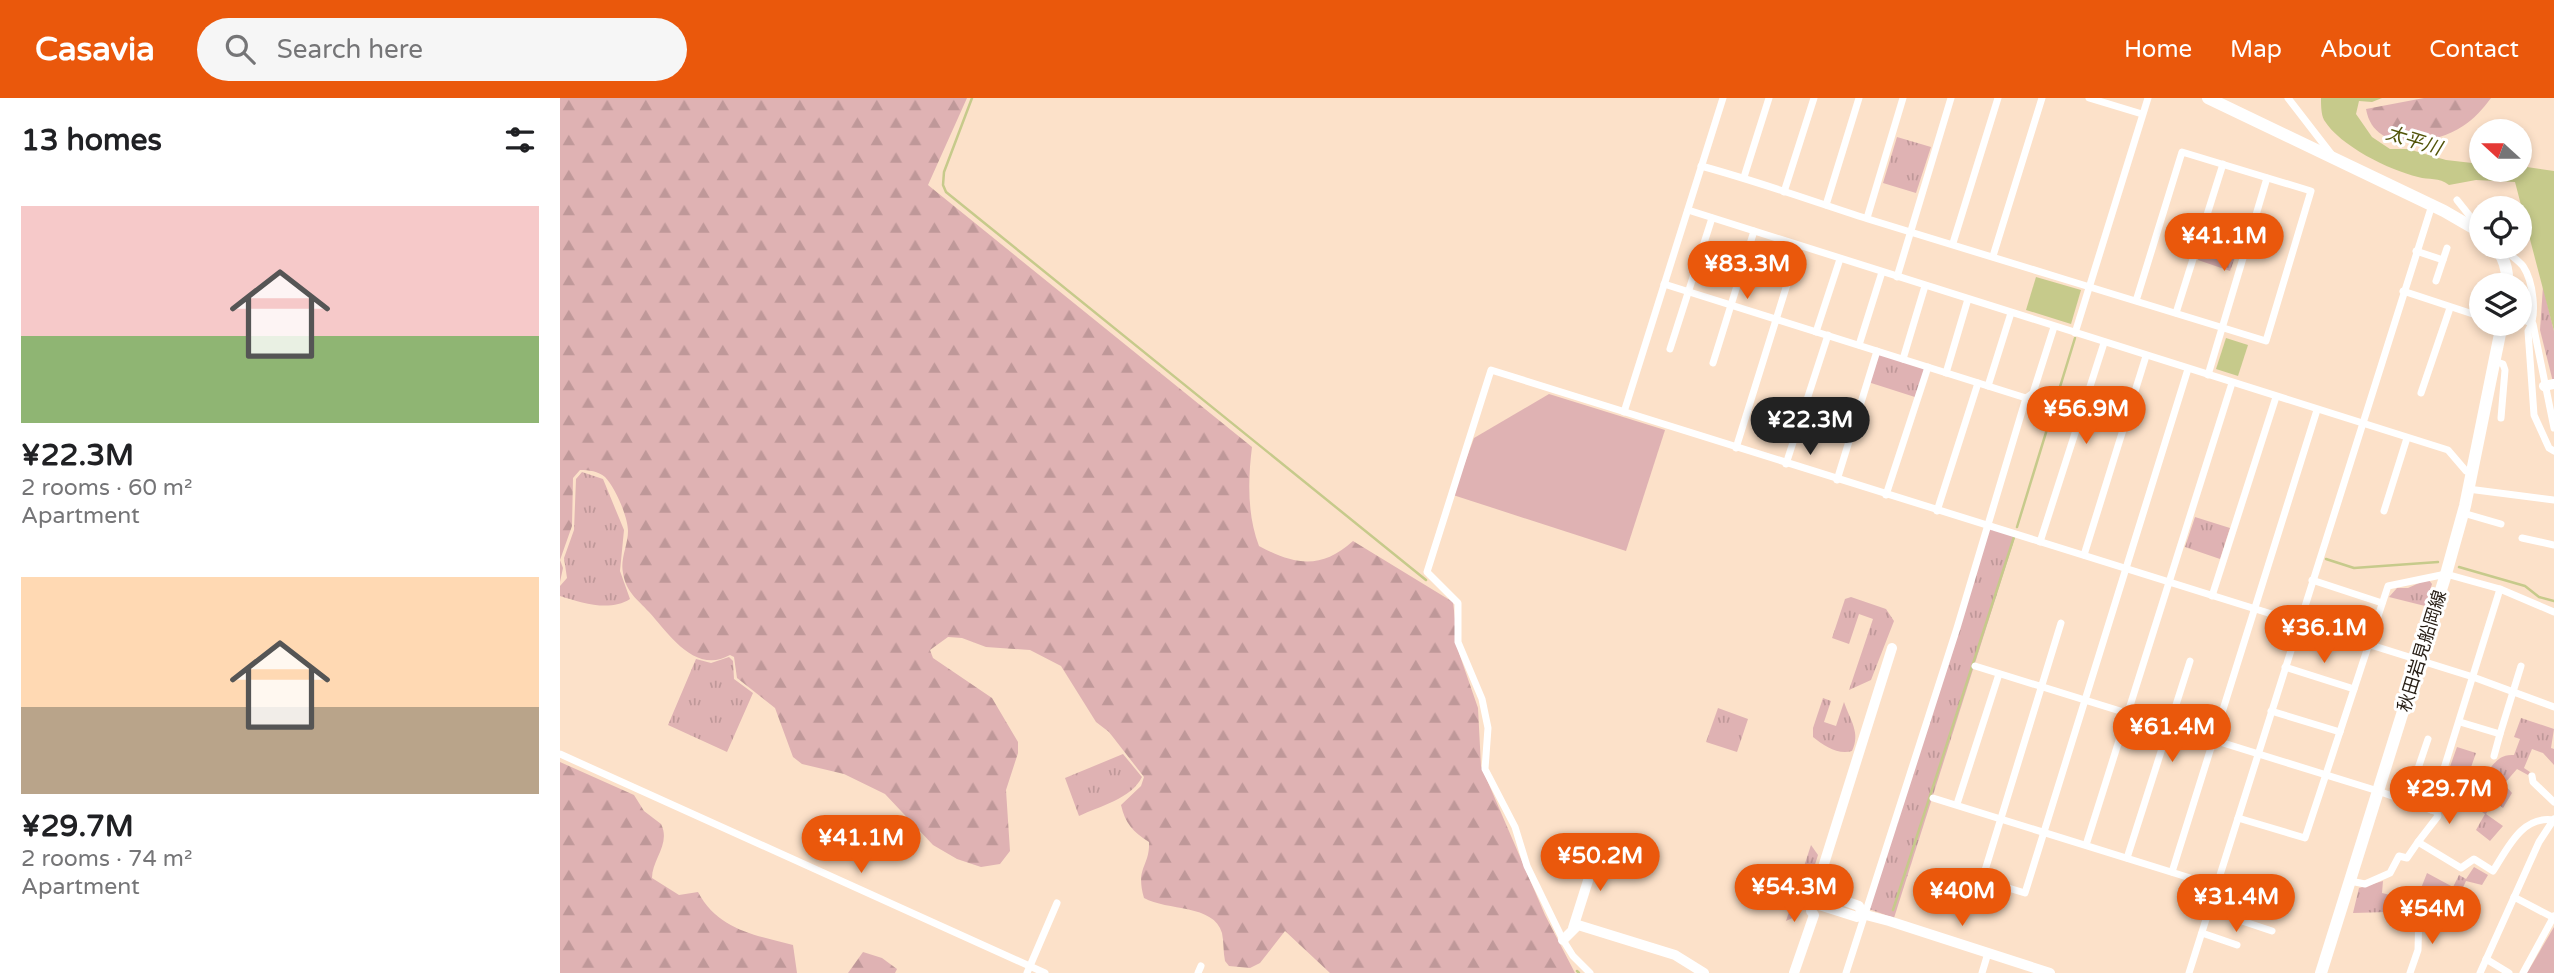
<!DOCTYPE html>
<meta charset="utf-8">
<style>
body{margin:0;font-family:"Varela Round","Noto Sans JP",sans-serif;background:#f6f6f6;color:#202124;height:100vh;display:flex;flex-direction:column;font-size:26px;white-space:nowrap}
*{box-sizing:border-box;margin:0}
p{font-size:23px;color:#757577}
.icon{flex:none;width:38px;height:38px;fill:none;stroke:currentColor;stroke-width:2;stroke-linecap:round;stroke-linejoin:round}
.map{position:relative;flex:1;overflow:hidden}
.side{display:flex;flex-direction:column;background:#fff;width:560px}
.side>*{flex:none}
.needle{width:46px;rotate:291deg}
.tools{position:absolute;left:1909px;top:21px;display:grid;gap:14px}
.tools a{display:grid;place-items:center;width:63px;height:63px;border-radius:50%;background:#fff;box-shadow:0 4px 10px #0003;font-size:35px}
.price{position:absolute;translate:-50% -60px;padding:0 16px;border-radius:24px;background:#ea580c;color:#fff;font-size:23px;line-height:46px;filter:drop-shadow(0 2px 4px #0008)}
.price::after{content:'';position:absolute;left:50%;top:42px;width:21px;height:16px;margin-left:-10px;background:inherit;clip-path:polygon(0 0,100% 0,50% 100%)}
.price.selected{background:#222;color:#fff}
ul{padding:0;list-style:none}
li{display:grid;align-content:center;gap:14px;height:371px;padding:0 21px}
li span{display:grid;place-items:center;height:217px;border-radius:0px;color:#555}
li>.icon{margin-inline-start:auto}
span .icon{width:126px;height:126px;fill:#fffc;stroke-width:1}
li b{font-size:30px}
h2{display:flex;justify-content:space-between;align-items:center;height:84px;padding:0 21px;font-size:30px}
header{display:flex;align-items:center;gap:42px;box-sizing:border-box;height:98px;padding:0 35px;background:#ea580c;color:#fff}
header strong{font-size:33px}
nav{display:flex;gap:38px;margin-inline-start:auto;font-size:24px}
.search{width:490px;height:63px;background:#f6f6f6;display:flex;align-items:center;gap:18px;box-sizing:border-box;padding:0 24px;border-radius:38px;color:#757577;font-size:26px}
main{display:flex;flex:1;min-height:0}
.map>svg:first-child{display:block}
.grass{fill:url(#grass-tufts)}
.forest{fill:url(#forest-firs)}
.garden{fill:#dfb2b3}
.water{fill:#c6ca8b}
.lines{fill:none;stroke-linecap:round;stroke-linejoin:round}
.stream{stroke:#c6ca8b;stroke-width:2.5}
.street{stroke:#fff;stroke-width:7}
.secondary{stroke:#fff;stroke-width:10}
.primary{stroke:#fff;stroke-width:12}
.labels{text-anchor:middle;stroke-width:6;stroke-linejoin:round;paint-order:stroke}
.street-label{font-size:18px;fill:#241b12;stroke:#fff}
.water-label{font-size:19px;font-style:italic;fill:#525409;stroke:#fff}
</style>
<header>
<strong>Casavia</strong>
<div class="search"><svg class="icon" aria-label="search" viewBox="0 0 24 24"><circle cx="10" cy="10" r="6"/><path d="M15 15l6 6"/></svg>Search here</div>
<nav><a>Home</a><a>Map</a><a>About</a><a>Contact</a></nav>
</header>
<main>
<section class="side">
<h2>13 homes<svg class="icon" aria-label="filters" viewBox="0 0 24 24"><path d="M4 7h16M4 17h16"/><circle cx="9" cy="7" r="2"/><circle cx="15" cy="17" r="2"/></svg></h2>
<ul>
<li><span style="background:linear-gradient(#f6c9c9 60%,#8fb573 0)"><svg class="icon" aria-label="home" viewBox="0 0 24 24"><path d="M3 11l9-7 9 7M6 9v11h12V9"/></svg></span><div><b>¥22.3M</b><p>2 rooms · 60 m²</p><p>Apartment</p></div></li>
<li><span style="background:linear-gradient(#ffd9b3 60%,#b9a48a 0)"><svg class="icon" aria-label="home" viewBox="0 0 24 24"><path d="M3 11l9-7 9 7M6 9v11h12V9"/></svg></span><div><b>¥29.7M</b><p>2 rooms · 74 m²</p><p>Apartment</p></div></li>
</ul>
</section>
<div class="map">
<svg width="1994" height="875" viewBox="0 0 1994 875">
<defs>
<pattern id="grass-tufts" width="24" height="20" patternUnits="userSpaceOnUse" patternTransform="scale(1.75)"><rect width="24" height="20" fill="#dfb2b3"/><path d="M3 7l-1-3M5 7V3M7 7l1-3M15 17l-1-3M17 17v-4M19 17l1-3" fill="none" stroke="#bf9899"/></pattern>
<pattern id="forest-firs" width="22" height="20" patternUnits="userSpaceOnUse" patternTransform="scale(1.75)"><rect width="22" height="20" fill="#dfb2b3"/><path d="M5 1l3.5 6h-7zM16 11l3.5 6h-7z" fill="#bf9899"/></pattern>
</defs>
<rect width="100%" height="100%" fill="#fce1c9"/>
<g class="grass">
<polygon points="1337,39 1371,49 1356,95 1323,85"/>
<polygon points="1648,134 1680,146 1670,173 1638,162"/>
<polygon points="1983,188 1994,233 1994,288 1980,232"/>
<polygon points="1317,253 1368,269 1358,300 1308,284"/>
<path d="M22,374l21,7 21,51 -4,41 10,28c-20,13 -48,4 -70,-3v-10l7,-8 -3,-20 10,-28 2,-51z"/>
<polygon points="1635,419 1670,430 1660,461 1625,449"/>
<polygon points="1428,427 1456,436 1334,820 1309,811"/>
<polygon points="1868,481 1872,486 1865,508 1829,499 1837,490 1848,490"/>
<polygon points="1291,499 1326,511 1334,523 1311,582 1289,592 1313,521 1299,516 1289,546 1272,540 1285,501"/>
<polygon points="169,559 173,563 174,581 193,595 167,654 108,627 136,561 151,565"/>
<path d="M1263,600l8,3 -7,21 12,4 8,-24c6,18 17,31 8,49 -14,4 -28,-5 -39,-14v-9z"/>
<polygon points="1158,610 1188,621 1177,654 1146,644"/>
<path d="M1961,620l33,11 -3,19 3,1v16l-11,-12 -11,-4 -8,19 6,4 -2,3 -11,-6 -13,15 8,9 -9,15 -9,-7 -8,13 17,12 -13,15 -14,-11 9,-16 -21,-14 -15,-6 9,-24c39,15 29,-17 56,-15l6,-16 -6,-2z"/>
<polygon points="1897,649 1916,655 1909,675 1896,670 1888,694 1882,691"/>
<path d="M563,656l19,23c-11,22 -42,29 -63,39l-14,-38z"/>
<polygon points="1251,747 1258,757 1239,817 1226,823"/>
<polygon points="1914,769 1928,777 1922,787 1906,783 1898,800 1908,805 1893,814 1872,809 1862,820 1862,813 1793,815 1799,790 1823,783 1822,795 1856,803 1867,775 1893,789 1899,777 1906,781"/>
</g>
<g class="forest">
<path d="M0,0h407l-39,87 324,262c-4,32 -5,68 7,99 36,19 62,24 94,-5l100,61 6,51 19,55 3,58 64,149 30,58h-245l-45,-42 -25,32 -10,5 -21,-2 -4,-5c-2,-9 -1,-19 -3,-28 -8,-29 -55,-22 -78,-35 -9,-31 6,-31 5,-56 -16,-10 -24,-19 -28,-37l20,-19 3,-9 -35,-45 -13,-10 -35,-56 -31,-16 -44,-3 -24,-9 -14,-1 -18,13 3,8 59,40 26,44v11l-12,37 4,61 -10,13 -19,3 -24,-8 -24,-14 -48,-51 -41,-20 -42,-10 -9,-7 -18,-49 -38,-30 -3,-21 -4,-2c-35,20 -62,-22 -81,-43 -12,-13 -23,-20 -26,-39 -3,-14 5,-28 5,-42 0,-14 -13,-44 -23,-54 -7,-6 -16,-7 -25,-7l-7,8 -1,48 -12,34 3,8 -3,14z"/>
<path d="M1864,0h67c-8,11 -17,21 -28,28 -28,19 -89,29 -97,-17z"/>
<path d="M0,664l74,33 10,16 17,13c10,20 -9,35 -9,54l27,17 19,-3c20,38 57,43 95,53l4,28h-237z"/>
<polygon points="303,854 322,860 337,871 335,875 288,875"/>
</g>
<g class="garden">
<polygon points="989,296 1105,332 1066,453 893,397 914,340"/>
<polygon points="1994,829 1994,875 1967,875"/>
</g>
<g class="water">
<path d="M1761,0h61l-10,4 -13,-1 -3,13 16,23 18,12h18l38,11 35,4 1,6h38v-4l34,5v160l-39,-149 -39,-2 -27,5c-10,-8 -20,-5 -31,-8 -29,-7 -78,-31 -94,-57 -3,-6 -3,-16 -3,-22z"/>
<polygon points="1476,179 1521,192 1511,226 1466,212"/>
<polygon points="1666,240 1688,247 1678,278 1656,271"/>
</g>
<g class="lines">
<g class="stream">
<polyline points="412,0 384,74 383,87 386,94 866,482"/>
<polyline points="1457,429 1515,240"/>
<polyline points="1766,461 1794,470 1878,464"/>
<polyline points="1899,469 1965,488 1979,499 1994,503"/>
<polyline points="1333,812 1454,439"/>
<polyline points="1017,873 1019,875"/>
</g>
<g class="street">
<polyline points="1529,0 1582,16"/>
<polyline points="1728,0 1772,57"/>
<path d="M1141,68c56,15 111,35 167,53 133,40 265,82 398,122l45,-150 -129,-39 -46,149"/>
<polyline points="1184,79 1209,0"/>
<polyline points="1224,94 1254,0"/>
<polyline points="1897,102 1921,132"/>
<polyline points="1266,107 1299,0"/>
<polyline points="1128,112 1888,352 1906,373 1912,375"/>
<polyline points="1307,120 1343,0"/>
<polyline points="1393,145 1438,0"/>
<path d="M1941,150c7,5 16,11 22,18 10,15 15,50 5,65l6,84 15,33 5,3"/>
<polyline points="1856,153 1883,162"/>
<polyline points="1433,158 1482,0"/>
<polyline points="1337,179 1391,0"/>
<polyline points="1876,183 1887,150"/>
<polyline points="1104,186 1466,300 1397,530 1286,875"/>
<polyline points="1843,193 1922,219"/>
<polyline points="1616,215 1663,66"/>
<polyline points="1960,220 1973,226 1994,330"/>
<polyline points="1256,234 1280,161"/>
<polyline points="1515,235 1588,0"/>
<polyline points="1299,247 1322,174"/>
<polyline points="1110,251 1152,120"/>
<polyline points="1343,261 1365,188"/>
<polyline points="1934,263 1943,266 1945,272 1941,320"/>
<polyline points="1153,265 1194,133"/>
<polyline points="1386,275 1408,201"/>
<polyline points="1648,277 1707,80"/>
<polyline points="1428,288 1451,215"/>
<polyline points="1861,295 1890,210"/>
<polyline points="1466,300 1473,295 1494,229"/>
<polyline points="1064,314 1163,0"/>
<polyline points="1176,350 1239,148"/>
<polyline points="1226,366 1268,237"/>
<polyline points="1277,382 1317,253"/>
<polyline points="1908,391 1994,402"/>
<polyline points="1326,397 1368,269"/>
<polyline points="1377,413 1418,285"/>
<polyline points="1824,413 1847,340"/>
<polyline points="1903,415 1941,426"/>
<polyline points="1962,440 1994,447"/>
<polyline points="1480,444 1544,245"/>
<polyline points="1524,457 1586,258"/>
<polyline points="1752,482 1822,505"/>
<polyline points="1652,498 1716,299"/>
<polyline points="1501,525 1422,782 1465,795 1628,271"/>
<polyline points="1415,568 1818,693 1877,714 1878,718 1858,744"/>
<polyline points="1725,569 1794,591"/>
<polyline points="1711,613 1780,634"/>
<polyline points="1900,624 1940,636 1961,568"/>
<polyline points="0,656 485,875"/>
<polyline points="1934,658 1940,636"/>
<polyline points="1972,678 1973,684 1994,704"/>
<polyline points="1373,700 1656,788"/>
<polyline points="1847,703 1868,641"/>
<polyline points="1397,706 1439,576"/>
<polyline points="1871,712 1940,491"/>
<polyline points="1678,720 1745,740 1828,488 1886,476 1940,491 1994,514"/>
<polyline points="1526,747 1672,285"/>
<polyline points="1567,760 1630,563"/>
<polyline points="1612,774 1757,312"/>
<path d="M1790,783l15,3 25,-11 9,-17 8,2 11,-16 43,26 13,-9 19,12c15,-23 29,-56 61,-51"/>
<polyline points="1954,799 1994,820"/>
<polyline points="1649,812 1712,833"/>
<polyline points="1642,835 1677,847"/>
<polyline points="1926,861 1949,875"/>
<polyline points="467,875 497,805"/>
<polyline points="638,875 641,868"/>
<polyline points="1030,875 1013,858 1003,842 967,768 955,729 925,671 928,630 922,601 898,544 898,505 867,474 931,272 1913,579 1994,609"/>
<polyline points="1422,875 1428,855"/>
<polyline points="1629,875 1872,107"/>
<polyline points="1850,875 1858,852 1859,814"/>
<polyline points="1920,875 1979,744 1994,721"/>
<polyline points="1963,875 1994,818"/>
</g>
<g class="secondary">
<polyline points="1984,288 1994,286"/>
<polyline points="1256,793 1299,808 1302,816"/>
<polyline points="1253,805 1297,819 1302,816 1329,823 1490,875"/>
<polyline points="1013,830 1038,751"/>
<polyline points="1003,842 1018,827 1115,857 1144,875"/>
<polyline points="1234,875 1254,817 1251,813 1258,785 1332,550"/>
</g>
<g class="primary">
<polyline points="1648,0 1884,113 1922,135"/>
<path d="M1935,149c9,10 13,24 12,38"/>
<polyline points="1761,875 1886,476 1905,408 1942,226"/>
</g>
</g>
<g class="labels">
<g class="street-label">
<text transform="translate(1862 553) rotate(-73)" y="6">秋田岩見船岡線</text>
</g>
<g class="water-label">
<text transform="translate(1854 42) rotate(17)" y="7">太平川</text>
</g>
</g>
</svg>
<div class="tools">
<a><svg class="needle" viewBox="-14 -14 28 28"><path d="M0-13l5 13h-10z" fill="#e53935"/><path d="M0 13l5-13h-10z" fill="#757577"/></svg></a>
<a><svg class="icon" aria-label="locate" viewBox="0 0 24 24"><circle cx="12" cy="12" r="6"/><path d="M12 2v4M12 18v4M2 12h4M18 12h4"/></svg></a>
<a><svg class="icon" aria-label="layers" viewBox="0 0 24 24"><path d="M12 4l9 5-9 5-9-5zM3 14l9 5 9-5"/></svg></a>
</div>
<b class="price" style="left:1664px;top:175px">¥41.1M</b>
<b class="price" style="left:1187px;top:203px">¥83.3M</b>
<b class="price" style="left:1526px;top:348px">¥56.9M</b>
<b class="price selected" style="left:1250px;top:359px">¥22.3M</b>
<b class="price" style="left:1764px;top:567px">¥36.1M</b>
<b class="price" style="left:1612px;top:666px">¥61.4M</b>
<b class="price" style="left:1889px;top:728px">¥29.7M</b>
<b class="price" style="left:301px;top:777px">¥41.1M</b>
<b class="price" style="left:1040px;top:795px">¥50.2M</b>
<b class="price" style="left:1234px;top:826px">¥54.3M</b>
<b class="price" style="left:1402px;top:830px">¥40M</b>
<b class="price" style="left:1676px;top:836px">¥31.4M</b>
<b class="price" style="left:1872px;top:848px">¥54M</b>
</div>
</main>
